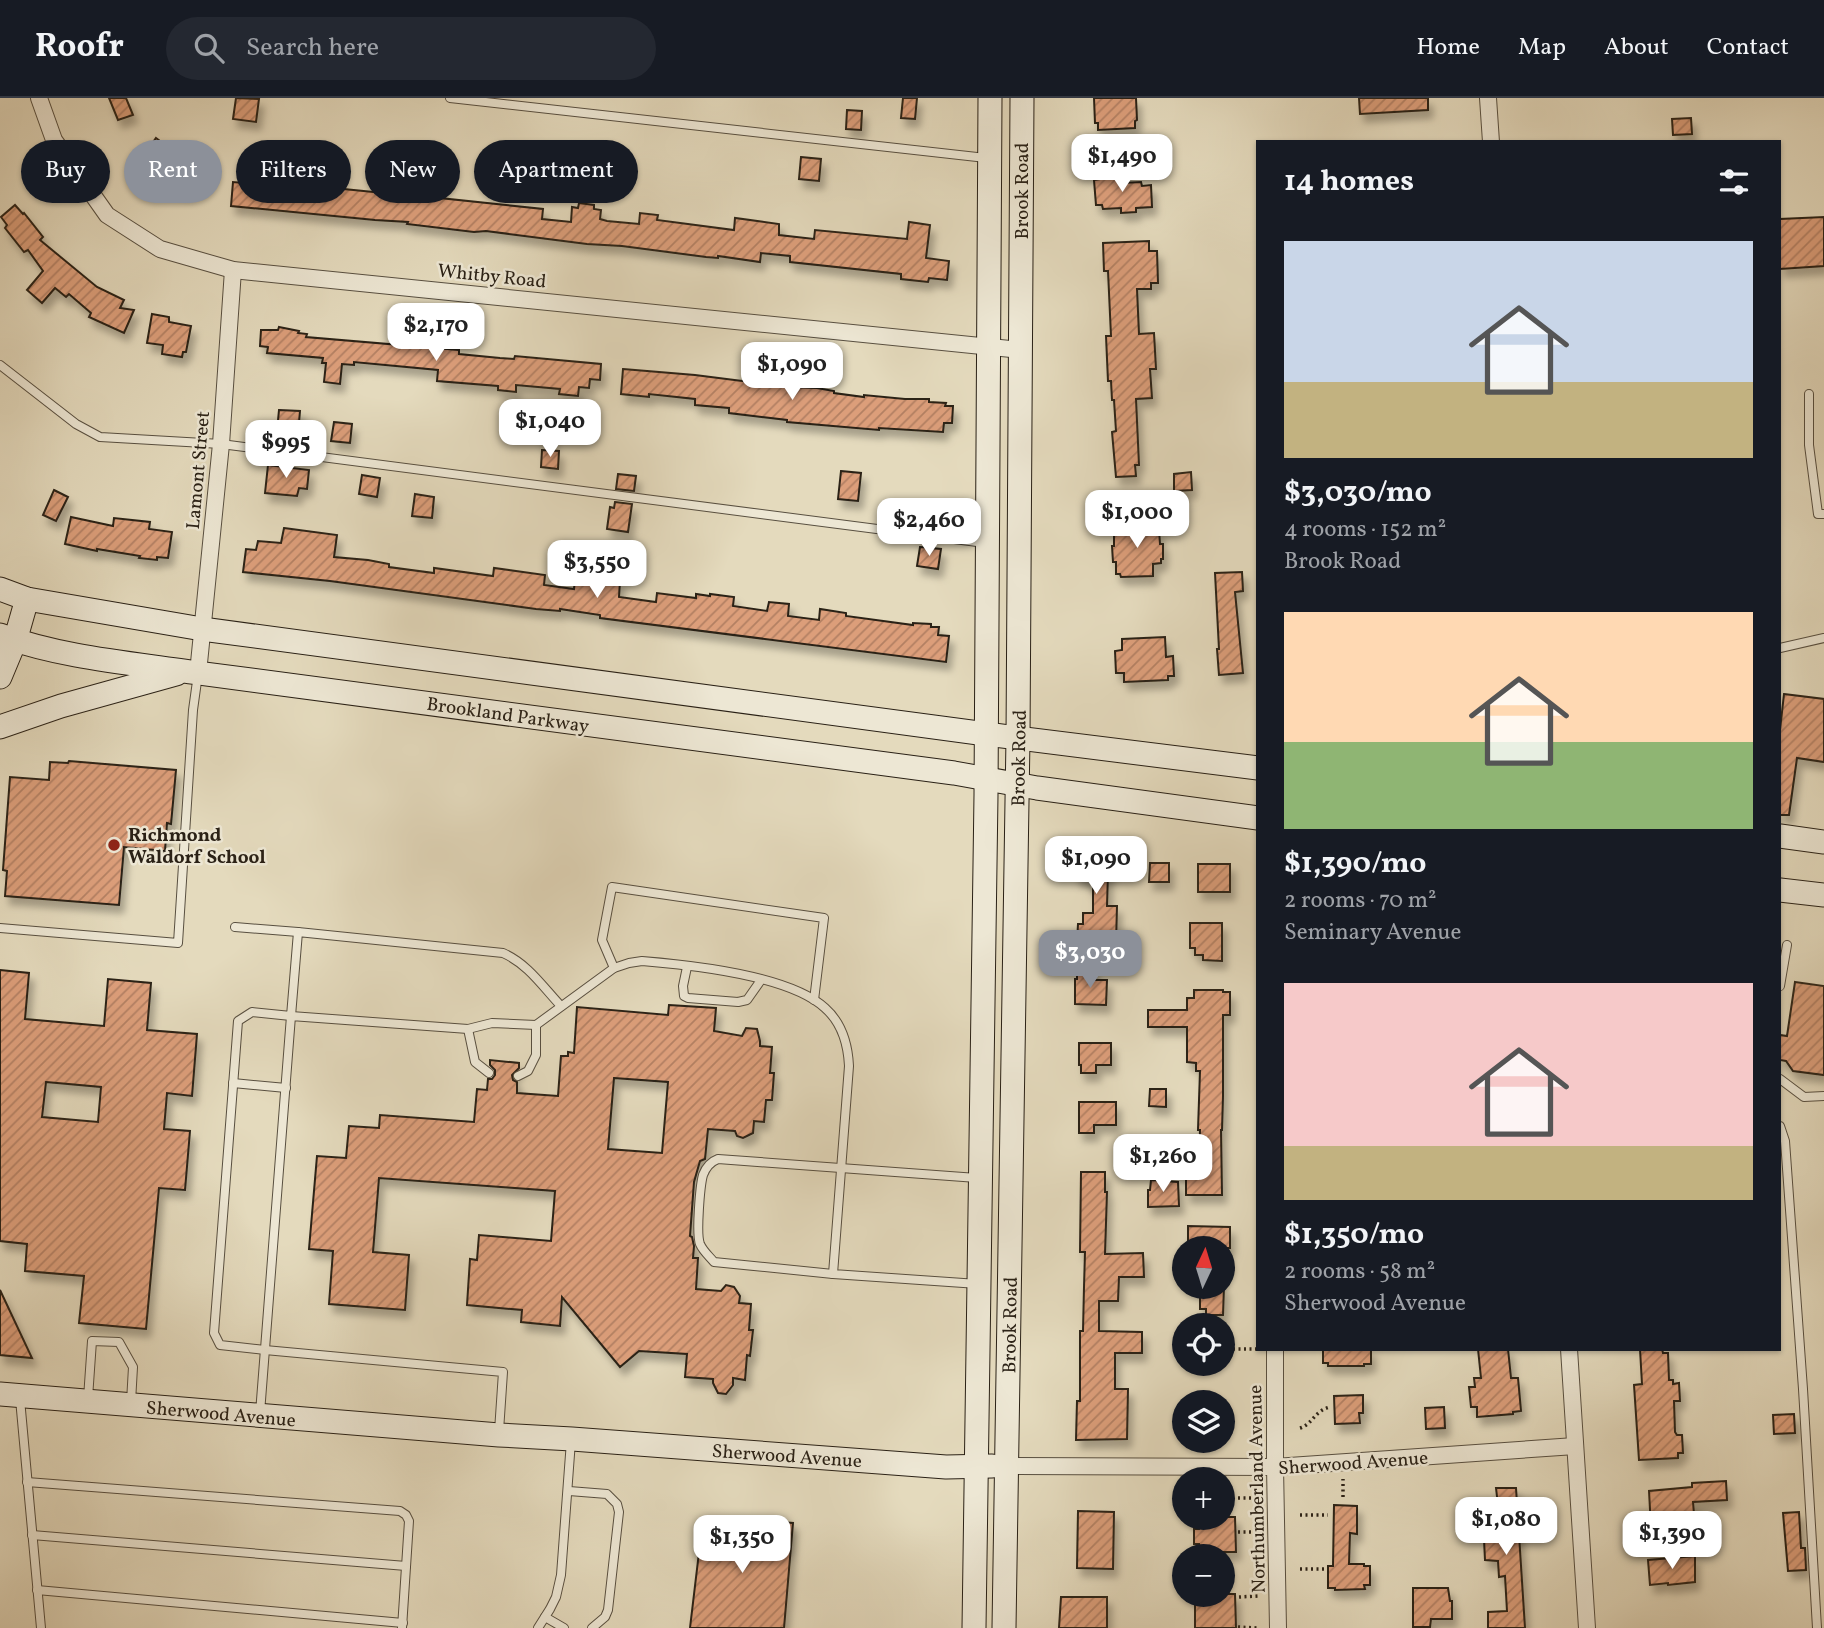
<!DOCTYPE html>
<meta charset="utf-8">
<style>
body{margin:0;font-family:Vollkorn,serif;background:#242831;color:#f1f3f6;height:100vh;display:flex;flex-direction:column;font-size:26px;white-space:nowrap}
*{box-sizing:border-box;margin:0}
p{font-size:23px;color:#9ea1a6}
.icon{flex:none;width:38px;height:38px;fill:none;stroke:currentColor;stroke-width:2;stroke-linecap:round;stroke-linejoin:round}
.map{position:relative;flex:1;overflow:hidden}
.drawer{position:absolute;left:1256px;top:42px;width:525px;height:1211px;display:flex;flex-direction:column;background:#171b24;border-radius:0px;box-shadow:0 2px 5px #0004}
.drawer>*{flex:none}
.top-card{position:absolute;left:21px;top:42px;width:665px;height:63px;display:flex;gap:14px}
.needle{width:46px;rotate:4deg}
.buttons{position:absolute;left:1172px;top:1138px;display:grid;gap:14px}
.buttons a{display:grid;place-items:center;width:63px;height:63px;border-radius:50%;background:#171b24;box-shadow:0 2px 5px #0004;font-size:35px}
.price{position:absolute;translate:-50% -60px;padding:0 16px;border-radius:14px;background:#fff;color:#222;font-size:23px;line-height:46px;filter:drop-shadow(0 2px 4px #0008)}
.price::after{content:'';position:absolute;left:50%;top:42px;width:21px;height:16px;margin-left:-10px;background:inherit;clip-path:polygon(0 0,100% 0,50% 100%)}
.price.current{background:#8c9099;color:#fff}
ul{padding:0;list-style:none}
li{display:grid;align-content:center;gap:14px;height:371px;padding:0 28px}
li span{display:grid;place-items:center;height:217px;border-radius:0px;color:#555}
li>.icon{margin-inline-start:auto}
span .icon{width:126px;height:126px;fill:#fffc;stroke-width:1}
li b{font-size:30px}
h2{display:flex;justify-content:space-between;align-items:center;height:84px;padding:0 28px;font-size:30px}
.tag{padding:0 24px;border-radius:32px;background:#171b24;box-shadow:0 2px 5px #0004;font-size:24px;line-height:63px}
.tag.current{background:#8c9099;color:#fff}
header{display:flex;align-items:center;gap:42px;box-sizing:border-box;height:98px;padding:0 35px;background:#171b24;border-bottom:2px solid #363941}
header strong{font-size:33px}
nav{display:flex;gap:38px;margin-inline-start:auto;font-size:24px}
.search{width:490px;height:63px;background:#242831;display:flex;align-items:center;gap:18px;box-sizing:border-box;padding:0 24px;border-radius:38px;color:#9ea1a6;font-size:26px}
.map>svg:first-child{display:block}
.building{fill:url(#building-hatch);stroke:#2a2116;stroke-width:2;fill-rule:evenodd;filter:url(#shadow)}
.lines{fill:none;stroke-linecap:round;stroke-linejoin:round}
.lane-casing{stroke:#584f40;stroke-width:10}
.street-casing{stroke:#584f40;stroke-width:18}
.secondary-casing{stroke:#2a2116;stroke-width:25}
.path{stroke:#2a2116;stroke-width:3.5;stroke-dasharray:2 3.5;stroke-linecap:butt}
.lane{stroke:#ede7d4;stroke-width:8}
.street{stroke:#ede7d4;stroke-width:16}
.secondary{stroke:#ede7d4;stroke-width:23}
.poi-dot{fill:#8f2418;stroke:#ede7d4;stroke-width:2.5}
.labels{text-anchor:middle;stroke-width:5;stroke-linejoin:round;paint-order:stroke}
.street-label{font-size:19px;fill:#2a2116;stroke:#ede7d4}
.poi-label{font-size:19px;font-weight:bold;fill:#2a2116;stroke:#ede7d4;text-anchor:start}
</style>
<header>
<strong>Roofr</strong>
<div class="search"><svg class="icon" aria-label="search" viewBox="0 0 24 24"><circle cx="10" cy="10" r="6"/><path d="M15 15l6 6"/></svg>Search here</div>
<nav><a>Home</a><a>Map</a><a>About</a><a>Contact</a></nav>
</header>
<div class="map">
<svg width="1824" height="1530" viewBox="0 0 1824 1530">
<defs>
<pattern id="building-hatch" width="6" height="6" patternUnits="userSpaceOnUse" patternTransform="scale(1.75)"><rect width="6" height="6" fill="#dc9e7a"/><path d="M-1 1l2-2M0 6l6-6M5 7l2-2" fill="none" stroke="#b38063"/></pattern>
<filter id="shadow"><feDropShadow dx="4.5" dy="8" stdDeviation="3.5" flood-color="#0004"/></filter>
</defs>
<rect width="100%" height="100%" fill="#e4dabd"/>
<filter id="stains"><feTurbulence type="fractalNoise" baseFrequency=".00286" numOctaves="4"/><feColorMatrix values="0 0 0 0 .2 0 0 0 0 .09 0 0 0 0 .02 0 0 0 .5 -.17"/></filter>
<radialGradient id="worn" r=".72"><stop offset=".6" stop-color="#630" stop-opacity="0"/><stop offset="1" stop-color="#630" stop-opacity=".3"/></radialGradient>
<g class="building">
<polygon points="109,0 126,0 133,17 118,22"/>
<polygon points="236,0 259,1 256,24 233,21"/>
<polygon points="903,0 917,0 915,21 901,20"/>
<polygon points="1094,0 1136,0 1137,22 1135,23 1135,30 1098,32 1098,25 1095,25"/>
<polygon points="1359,0 1428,0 1428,12 1360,16"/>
<polygon points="847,12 862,13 861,32 846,31"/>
<polygon points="1691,20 1692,36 1673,37 1672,21"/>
<polygon points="156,40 199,72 184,92 176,86 174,89 156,75 158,73 144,63 144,57"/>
<polygon points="801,59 821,61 819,83 799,81"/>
<polygon points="307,68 325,70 324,89 403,97 404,89 414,90 415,81 437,84 436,92 441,93 440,100 543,111 542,121 571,124 572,109 578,110 579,105 594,107 594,111 601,112 600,121 607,123 639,126 640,115 658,117 657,122 734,132 735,120 779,126 779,137 814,141 815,132 907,141 909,124 930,127 926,160 949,163 947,182 929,180 928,184 901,181 901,176 790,164 790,158 761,155 760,164 718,158 718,160 706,159 622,148 587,146 486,133 474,134 407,126 408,124 375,122 231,108 233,84 289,89 290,83 306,85"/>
<polygon points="1122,76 1122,85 1141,84 1142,88 1151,87 1152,109 1136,110 1136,114 1121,115 1121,110 1103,111 1102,107 1096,107 1094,82 1101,81 1101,77"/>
<polygon points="15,107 23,116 24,115 43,139 40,142 97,189 124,202 120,210 134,212 124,235 89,219 91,215 69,196 66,199 55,190 42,205 27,192 43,173 28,152 24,154 5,130 7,127 1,119"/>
<polygon points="1824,119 1824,168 1780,171 1780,121"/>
<polygon points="1149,143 1149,153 1157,153 1158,185 1151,185 1151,191 1137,191 1139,236 1154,235 1156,271 1150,271 1152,300 1136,301 1139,367 1135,367 1136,378 1116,379 1112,334 1116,333 1114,302 1112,302 1111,283 1108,283 1106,238 1111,238 1108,173 1104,173 1103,145"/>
<polygon points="152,216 169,219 169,224 191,228 186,254 183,254 182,259 162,256 163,247 147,245"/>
<polygon points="279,229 299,233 298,235 307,236 306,239 459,252 459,256 500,260 514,261 515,258 601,266 600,282 590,281 589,290 579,289 578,298 559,296 560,291 516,287 516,294 498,292 498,288 437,283 438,272 354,264 354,267 342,266 340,286 324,284 326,265 322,265 323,260 267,255 268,249 260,248 261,232 278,232"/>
<polygon points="623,271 695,277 790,289 817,290 834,293 834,295 864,299 864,297 905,301 929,301 929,304 946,305 945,308 953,308 952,325 944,325 943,334 879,330 879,332 787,324 787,322 729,315 729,310 695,307 695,301 649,296 649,299 621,296"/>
<polygon points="279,312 300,313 298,336 277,333"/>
<polygon points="334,324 352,326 350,345 331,343"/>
<polygon points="542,352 559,353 558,371 541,369"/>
<polygon points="268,367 309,372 307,391 299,390 297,398 265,395"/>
<polygon points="841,373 861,375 858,403 838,401"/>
<polygon points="1191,374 1192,392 1174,393 1174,376"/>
<polygon points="618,376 636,378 634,393 616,391"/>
<polygon points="362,377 380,380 377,399 359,396"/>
<polygon points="54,392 68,399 56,423 43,417"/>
<polygon points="415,396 434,399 432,420 412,418"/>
<polygon points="904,402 919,403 917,425 902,423"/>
<polygon points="615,404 632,406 628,434 607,431 610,409 614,410"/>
<polygon points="71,419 113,428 114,420 150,424 149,431 172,434 168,460 157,459 157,462 139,460 140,458 97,451 97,453 65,446"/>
<polygon points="1126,421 1142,422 1141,432 1159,432 1160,446 1163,446 1163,461 1161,461 1161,465 1153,466 1153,478 1121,479 1120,476 1116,476 1116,464 1113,464 1112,448 1114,448 1114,436 1120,435 1120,433 1126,433"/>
<polygon points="284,430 337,437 334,459 368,462 389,466 389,469 434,475 434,470 493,478 494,470 545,477 544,487 574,491 576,473 596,476 595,480 620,483 619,499 656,504 657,495 696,500 696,496 710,498 710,496 734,499 733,508 767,513 769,504 789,506 788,518 819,522 820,511 846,515 846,518 913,527 913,525 931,526 931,529 939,529 938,537 949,538 946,564 600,520 600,517 560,511 560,513 536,511 330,483 243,474 246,451 256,452 258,443 281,445"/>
<polygon points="920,449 941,451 938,471 917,468"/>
<polygon points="1242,474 1243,493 1235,494 1243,575 1219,577 1217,551 1219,551 1215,475"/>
<polygon points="1165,539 1166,559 1173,558 1174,578 1168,578 1168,582 1124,584 1124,575 1116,575 1115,553 1122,552 1122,541"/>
<polygon points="1784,596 1824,601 1824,664 1797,660 1789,717 1780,717 1780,632"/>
<polygon points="69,663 176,672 171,726 167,725 165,753 124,749 119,807 5,798 7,773 3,772 10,679 49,682 50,664 68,665"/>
<polygon points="1076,746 1103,747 1103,758 1113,759 1112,774 1108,774 1107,808 1117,808 1116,845 1077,844 1078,826 1083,826 1083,815 1093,815 1093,781 1076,780"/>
<polygon points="1150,765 1169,765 1169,784 1149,784"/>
<rect x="1198" y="766" width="32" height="28"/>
<polygon points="1190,825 1222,825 1222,863 1203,862 1203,857 1195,857 1195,850 1190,850"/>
<path d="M0,872l29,3 -4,46 79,7 4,-47 43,4 -4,47 50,4 -5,62 -25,-3 -3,36 26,2 -5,59 -26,-2 -13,141 -67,-6 5,-47 -59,-5 2,-27 -27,-3zM46,984l55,5 -3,35 -56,-5z"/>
<polygon points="1077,875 1095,875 1095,882 1107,882 1106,907 1075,906 1075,881 1077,881"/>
<polygon points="1795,884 1824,888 1824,977 1793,973 1786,963 1780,962 1780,937 1787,938"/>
<polygon points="1194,892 1223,892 1223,894 1230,894 1230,917 1223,917 1223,998 1222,1032 1221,1032 1222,1097 1186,1097 1186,1069 1195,1069 1195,1065 1199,1065 1200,1032 1198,1032 1200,973 1196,973 1196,965 1187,964 1187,929 1148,929 1148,912 1187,912 1187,900 1194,900"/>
<path d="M669,907l47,3 -2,23 28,5 4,-8 11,1 3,12v5l12,1 -2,26h4l-2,27h-6l-2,22 -10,-1 -1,12 -10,5 -6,-2 -2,-5 -27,-2 -3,30 -5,2 -6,21 -4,54 2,1 2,9 -1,12h5l-2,31 25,2 5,-6 8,2 6,9 -1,7 12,1 -2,26h4l-3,26 -3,-1 -2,25 -12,-2v7l-7,9 -8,-1 -5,-10v-4l-28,-2 2,-23 -48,-3 -19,16 -58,-70 -2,29 -39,-4 1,-12 -55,-5 3,-46 7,1 2,-25 72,6 4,-50 -176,-13 -6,74 36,3 -4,55 -76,-6 4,-53 -24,-2 8,-93 29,2 3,-32 30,2 1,-13 94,7 3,-33 10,1 1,-11h4l3,-4v-5l-5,-5v-5l29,3v5l-7,7 1,5 4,2v11l41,3 3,-40h7v-4l6,1 3,-46 91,8zM614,980l54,4 -6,71 -54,-4z"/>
<polygon points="1079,945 1111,945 1111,967 1096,967 1096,975 1081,975 1081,967 1079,967"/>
<polygon points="1150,991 1166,991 1166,1009 1149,1008"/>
<polygon points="1079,1004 1116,1004 1116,1027 1094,1027 1094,1035 1079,1035"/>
<polygon points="1081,1074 1105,1074 1105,1094 1107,1094 1105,1156 1143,1155 1144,1179 1119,1179 1118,1203 1099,1203 1099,1233 1142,1234 1142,1255 1115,1255 1115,1291 1128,1291 1127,1341 1076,1342 1077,1303 1080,1303 1080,1233 1083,1233 1084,1189 1085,1154 1080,1154"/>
<polygon points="1151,1082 1178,1084 1179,1108 1148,1109 1148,1092 1150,1092"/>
<polygon points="1188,1128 1230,1129 1230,1150 1188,1150"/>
<polygon points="1200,1188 1224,1188 1223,1217 1206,1217 1206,1211 1200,1211"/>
<polygon points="0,1192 32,1260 0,1257"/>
<polygon points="1323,1251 1371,1251 1371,1266 1364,1266 1364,1268 1328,1268 1328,1265 1323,1265"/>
<polygon points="1478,1251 1508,1251 1511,1280 1518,1280 1521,1313 1513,1314 1513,1316 1477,1319 1477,1309 1471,1309 1469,1289 1475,1289 1474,1280 1481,1280"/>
<polygon points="1640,1251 1662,1251 1663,1255 1668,1255 1669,1282 1673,1282 1673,1286 1679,1285 1680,1303 1674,1303 1675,1334 1677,1337 1682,1337 1683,1355 1678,1355 1678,1360 1639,1362 1634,1287 1642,1286"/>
<polygon points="1363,1297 1363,1315 1359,1315 1360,1325 1335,1326 1334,1298"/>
<polygon points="1444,1309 1445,1330 1426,1331 1425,1310"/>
<polygon points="1794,1316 1795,1335 1774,1336 1773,1317"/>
<polygon points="1726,1383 1727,1402 1693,1404 1695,1428 1651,1430 1649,1393 1692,1389 1692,1385"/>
<polygon points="1496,1390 1516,1390 1525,1530 1488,1530 1488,1514 1507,1513 1505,1478 1499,1479 1498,1463 1485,1462 1483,1421 1488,1421 1487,1408 1498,1407"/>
<polygon points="1334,1407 1357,1408 1357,1436 1350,1435 1349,1466 1364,1466 1364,1468 1370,1468 1370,1487 1364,1487 1365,1491 1335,1492 1335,1490 1328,1490 1328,1468 1333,1468"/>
<polygon points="1078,1413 1114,1414 1113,1471 1077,1470"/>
<polygon points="1799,1414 1801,1450 1805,1450 1806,1472 1788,1473 1783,1415"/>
<polygon points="712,1419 793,1425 784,1530 690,1530 702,1429 710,1430"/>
<polygon points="1201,1419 1235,1419 1236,1454 1199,1454 1199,1446 1194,1446 1194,1431 1199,1431 1200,1428 1202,1428"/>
<polygon points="1695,1458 1695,1484 1668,1487 1668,1485 1650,1487 1648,1462"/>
<polygon points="1413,1490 1448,1490 1450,1503 1452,1503 1452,1521 1431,1521 1430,1529 1413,1529"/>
<polygon points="1195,1496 1235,1496 1236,1530 1195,1530"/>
<polygon points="1061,1499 1107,1499 1107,1530 1059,1530"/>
</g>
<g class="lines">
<defs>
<g id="lane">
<polyline points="450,0 986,60"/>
<polyline points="0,267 76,326 100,339 221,346 985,445"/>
<polyline points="1809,296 1809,347 1818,416 1824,416"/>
<polyline points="1780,550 1824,540"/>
<polyline points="235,829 298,834"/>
<polyline points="0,830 178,845 193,612 198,576"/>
<polyline points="687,869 683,888 684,898 688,900 738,904 747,902 761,882"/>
<polyline points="614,870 602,842 612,789 824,820 814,902"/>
<polyline points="1780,888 1787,847"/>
<polyline points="468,931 475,964 489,975"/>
<polyline points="518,978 528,973 536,957 536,927"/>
<polyline points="1780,981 1804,999 1824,998"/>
<polyline points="233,985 286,990"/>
<polyline points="1780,1028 1785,1043 1803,1291 1817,1530"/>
<path d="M833,1176l-119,-12c-5,-6 -11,-11 -14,-18 -4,-10 0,-58 3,-69 3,-8 7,-13 15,-16l259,19"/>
<polyline points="88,1300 92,1243 119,1244 133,1269 131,1304"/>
<polyline points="20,1301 41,1530"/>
<path d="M260,1315l31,-397 177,13 24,-6 44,2 78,-57 15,-5 13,-2c49,4 147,14 183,47 17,15 23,37 24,58l-16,208 145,10"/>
<path d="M499,1333l4,-59 -238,-22 -45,-5 -6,-12 24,-312 14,-9 39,4 7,-84 205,21c25,11 40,34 58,53"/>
<polyline points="27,1384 400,1413 406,1417 409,1423 402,1530"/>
<polyline points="569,1393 607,1396 617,1406 619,1414 608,1512 605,1519 592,1530"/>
<polyline points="32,1437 406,1468"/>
<polyline points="37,1492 403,1525"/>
<polyline points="545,1519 564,1530"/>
<polyline points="538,1530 550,1511 556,1499 561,1477 571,1343"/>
</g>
<g id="street">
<polyline points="39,0 54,42 107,117 160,151 233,172 1020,252"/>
<polyline points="1488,0 1491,44"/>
<polyline points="198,575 221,346 233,172"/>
<polyline points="1275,1251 1275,1369 1278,1530"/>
<polyline points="1569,1251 1587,1530"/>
<polyline points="1007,1368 1275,1369 1575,1348"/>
</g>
<g id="secondary">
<polyline points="0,491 27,501 202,531 986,636 1258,670"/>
<path d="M0,537c63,23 132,28 198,38l756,100 83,15 221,30"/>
<polyline points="0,579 15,543 27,501"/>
<polyline points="0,629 61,608 176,576"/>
<polyline points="1780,738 1824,744"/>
<polyline points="1780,792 1824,797"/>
<polyline points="0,1296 499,1337 572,1341 946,1369 992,1368"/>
<polyline points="974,1530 986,697 990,0"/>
<polyline points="1004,1530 1018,640 1022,0"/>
</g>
</defs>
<use href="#lane" class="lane-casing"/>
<use href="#street" class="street-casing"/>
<use href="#secondary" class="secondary-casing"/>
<g class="path">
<polyline points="1233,1251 1258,1251"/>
<path d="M1300,1330c13,-4 14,-17 30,-21"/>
<polyline points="1343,1399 1343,1381"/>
<polyline points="1238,1400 1259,1400"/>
<polyline points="1300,1417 1328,1417"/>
<polyline points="1238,1434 1260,1434"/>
<polyline points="1300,1471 1325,1471"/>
<polyline points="1239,1499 1258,1498"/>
<polyline points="1238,1529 1258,1530"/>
</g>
<use href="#lane" class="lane"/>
<use href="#street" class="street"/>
<use href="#secondary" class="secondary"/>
</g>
<circle class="poi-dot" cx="114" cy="747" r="7"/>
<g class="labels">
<g class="street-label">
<text transform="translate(1021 93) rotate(-90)" y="7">Brook Road</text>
<text transform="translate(492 177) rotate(6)" y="7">Whitby Road</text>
<text transform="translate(197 372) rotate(-85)" y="7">Lamont Street</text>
<text transform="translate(508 616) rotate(8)" y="7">Brookland Parkway</text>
<text transform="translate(1018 660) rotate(-89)" y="7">Brook Road</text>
<text transform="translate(1009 1227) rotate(-89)" y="7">Brook Road</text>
<text transform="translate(221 1315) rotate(5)" y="7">Sherwood Avenue</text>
<text transform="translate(787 1357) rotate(4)" y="7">Sherwood Avenue</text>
<text transform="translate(1353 1364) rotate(-4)" y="7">Sherwood Avenue</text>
<text transform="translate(1256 1391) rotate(-91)" y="7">Northumberland Avenue</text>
</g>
<g class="poi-label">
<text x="128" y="743">Richmond<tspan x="128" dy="22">Waldorf School</tspan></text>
</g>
</g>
<rect width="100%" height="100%" filter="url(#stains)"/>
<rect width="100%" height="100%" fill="url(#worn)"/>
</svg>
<div class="buttons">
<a><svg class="needle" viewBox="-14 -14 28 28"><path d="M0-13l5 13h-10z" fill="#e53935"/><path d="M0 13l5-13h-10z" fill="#9ea1a6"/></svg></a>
<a><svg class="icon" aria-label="locate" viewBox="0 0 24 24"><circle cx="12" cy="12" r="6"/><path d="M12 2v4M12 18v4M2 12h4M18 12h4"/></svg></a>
<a><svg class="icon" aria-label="layers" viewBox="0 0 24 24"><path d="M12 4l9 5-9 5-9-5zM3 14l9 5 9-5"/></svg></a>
<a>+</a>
<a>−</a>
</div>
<b class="price" style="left:1122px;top:96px">$1,490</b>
<b class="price" style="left:436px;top:265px">$2,170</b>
<b class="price" style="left:792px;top:304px">$1,090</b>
<b class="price" style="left:550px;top:361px">$1,040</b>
<b class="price" style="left:286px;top:382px">$995</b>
<b class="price" style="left:1137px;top:452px">$1,000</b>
<b class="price" style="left:929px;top:460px">$2,460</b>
<b class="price" style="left:597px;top:502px">$3,550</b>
<b class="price" style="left:1096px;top:798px">$1,090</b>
<b class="price current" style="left:1090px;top:892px">$3,030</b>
<b class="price" style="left:1163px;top:1096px">$1,260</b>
<b class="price" style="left:1506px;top:1459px">$1,080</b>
<b class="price" style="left:1672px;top:1473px">$1,390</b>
<b class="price" style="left:742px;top:1477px">$1,350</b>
<div class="top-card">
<a class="tag">Buy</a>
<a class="tag current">Rent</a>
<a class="tag">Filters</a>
<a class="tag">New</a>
<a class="tag">Apartment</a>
</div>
<section class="drawer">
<h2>14 homes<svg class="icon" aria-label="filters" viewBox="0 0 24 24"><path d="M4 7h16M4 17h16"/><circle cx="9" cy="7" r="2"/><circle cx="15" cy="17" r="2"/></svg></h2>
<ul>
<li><span style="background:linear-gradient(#c9d6e8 65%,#c2b280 0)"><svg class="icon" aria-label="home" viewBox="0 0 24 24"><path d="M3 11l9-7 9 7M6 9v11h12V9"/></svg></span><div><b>$3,030/mo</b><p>4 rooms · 152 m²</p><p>Brook Road</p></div></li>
<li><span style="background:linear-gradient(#ffd9b3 60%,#8fb573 0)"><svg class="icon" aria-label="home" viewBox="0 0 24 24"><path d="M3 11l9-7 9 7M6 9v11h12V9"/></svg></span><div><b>$1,390/mo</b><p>2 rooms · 70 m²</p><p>Seminary Avenue</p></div></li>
<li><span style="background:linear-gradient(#f6c9c9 75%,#c2b280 0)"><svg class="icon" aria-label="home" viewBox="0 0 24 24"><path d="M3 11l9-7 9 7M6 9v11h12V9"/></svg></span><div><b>$1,350/mo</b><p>2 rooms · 58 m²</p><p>Sherwood Avenue</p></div></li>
</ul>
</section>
</div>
